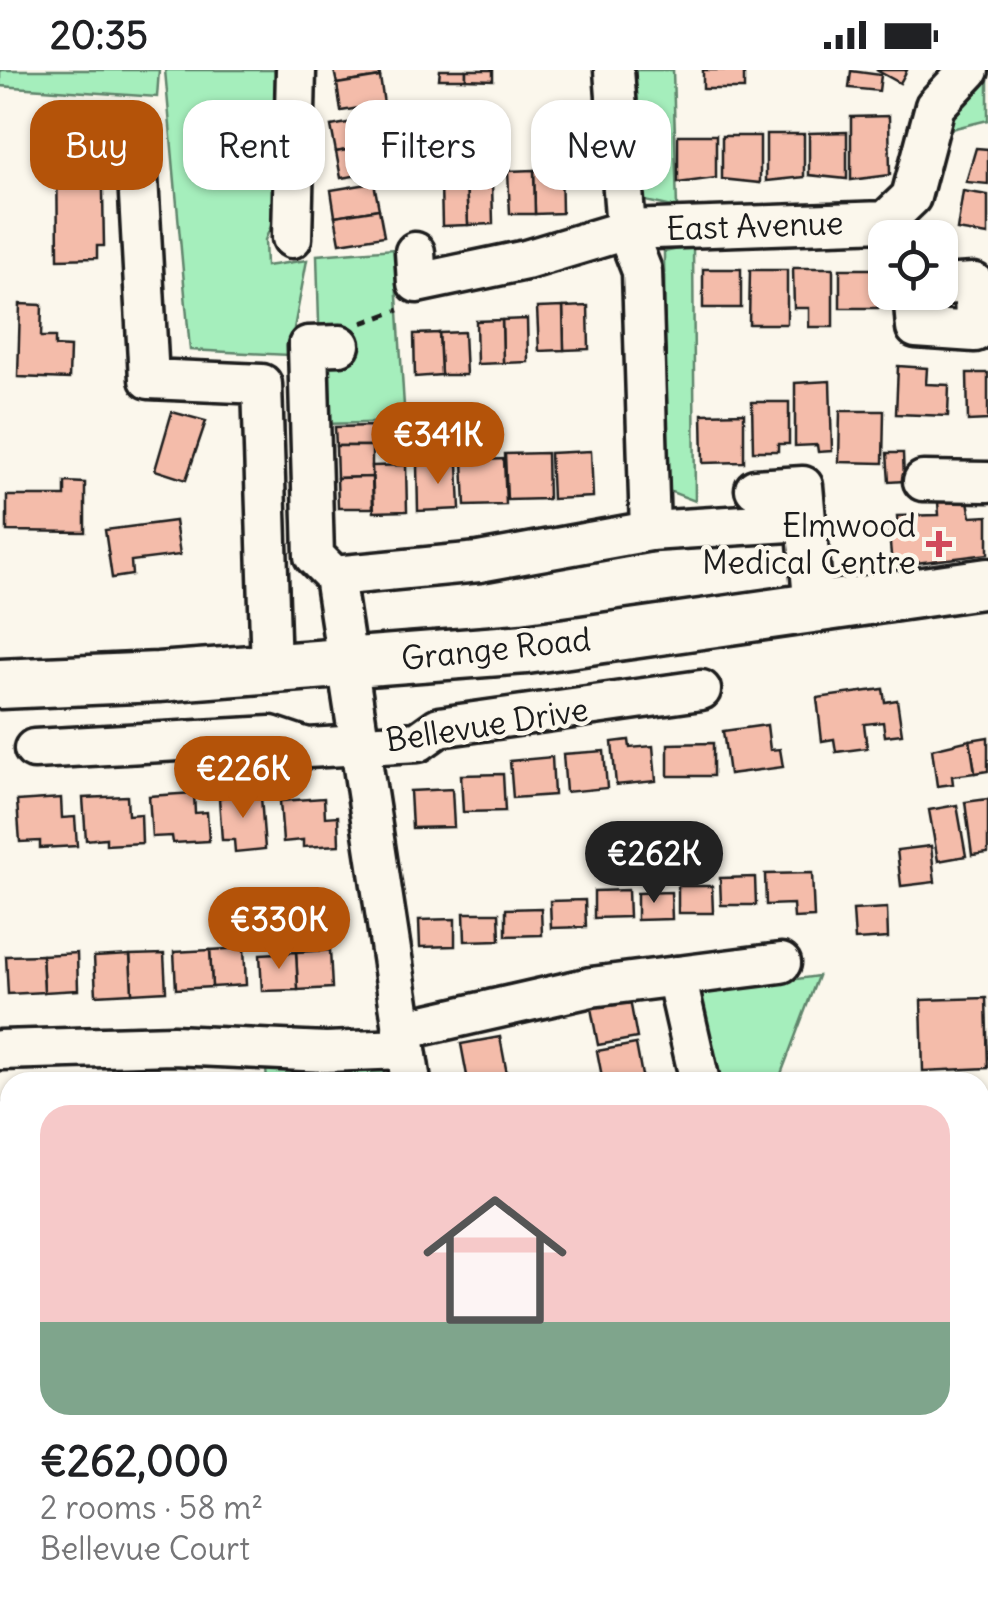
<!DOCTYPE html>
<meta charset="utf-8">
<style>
body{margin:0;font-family:Delius,sans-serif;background:#f2f2f2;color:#202124;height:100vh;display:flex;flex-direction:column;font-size:38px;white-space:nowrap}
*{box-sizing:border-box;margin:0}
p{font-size:32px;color:#757577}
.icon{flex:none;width:55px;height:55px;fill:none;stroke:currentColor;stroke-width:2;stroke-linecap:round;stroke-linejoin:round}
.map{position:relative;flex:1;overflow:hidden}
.sheet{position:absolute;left:0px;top:1002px;width:990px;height:552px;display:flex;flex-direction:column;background:#fff;border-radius:30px 30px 0 0;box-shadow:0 2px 8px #0004}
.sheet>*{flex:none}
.top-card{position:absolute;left:30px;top:30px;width:930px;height:90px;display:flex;gap:20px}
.tools{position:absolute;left:868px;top:150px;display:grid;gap:20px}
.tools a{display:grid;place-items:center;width:90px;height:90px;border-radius:20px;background:#fff;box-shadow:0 2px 8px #0004;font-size:50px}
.price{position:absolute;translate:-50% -85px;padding:0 22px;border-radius:35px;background:#b45309;color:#fff;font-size:32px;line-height:65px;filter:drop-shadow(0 2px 5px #0008)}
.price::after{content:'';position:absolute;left:50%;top:60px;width:30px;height:22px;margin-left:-15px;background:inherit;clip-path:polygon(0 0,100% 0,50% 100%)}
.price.on{background:#222;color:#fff}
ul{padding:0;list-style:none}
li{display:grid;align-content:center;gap:20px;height:530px;padding:0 40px}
li span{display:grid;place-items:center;height:310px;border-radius:30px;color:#555}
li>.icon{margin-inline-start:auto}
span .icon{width:180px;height:180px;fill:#fffc;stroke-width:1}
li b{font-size:42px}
.tag{padding:0 35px;border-radius:30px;background:#fff;box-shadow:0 2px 8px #0004;font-size:35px;line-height:90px}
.tag.on{background:#b45309;color:#fff}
.status{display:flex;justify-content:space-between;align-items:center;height:70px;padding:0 50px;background:#fff;direction:ltr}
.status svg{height:28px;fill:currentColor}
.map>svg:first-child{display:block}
.built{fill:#f9e5d8}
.green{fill:#a5eebc;stroke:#60856c;stroke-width:2.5}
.building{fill:#f4bcaa;stroke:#1c1c1c;stroke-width:2.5}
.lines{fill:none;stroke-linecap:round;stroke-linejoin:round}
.minor-casing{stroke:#1c1c1c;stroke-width:45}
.major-casing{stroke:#1c1c1c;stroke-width:55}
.path{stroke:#1c1c1c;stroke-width:5;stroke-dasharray:10 8;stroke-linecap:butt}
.minor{stroke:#fbf7ec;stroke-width:38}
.major{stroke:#fbf7ec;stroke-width:48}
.poi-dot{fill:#d1495b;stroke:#fbf7ec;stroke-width:4}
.labels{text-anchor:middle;stroke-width:9;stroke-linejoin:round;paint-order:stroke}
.street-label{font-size:32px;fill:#1c1c1c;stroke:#fbf7ec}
.poi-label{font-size:32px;fill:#1c1c1c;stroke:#fbf7ec;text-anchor:end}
</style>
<div class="status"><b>20:35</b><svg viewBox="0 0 49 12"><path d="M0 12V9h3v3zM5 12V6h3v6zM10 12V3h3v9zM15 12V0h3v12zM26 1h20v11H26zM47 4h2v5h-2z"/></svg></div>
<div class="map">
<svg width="988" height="1553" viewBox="0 0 988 1553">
<rect width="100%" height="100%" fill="#fbf7ec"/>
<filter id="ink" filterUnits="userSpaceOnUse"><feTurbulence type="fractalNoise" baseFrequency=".01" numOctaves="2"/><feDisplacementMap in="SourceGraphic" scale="20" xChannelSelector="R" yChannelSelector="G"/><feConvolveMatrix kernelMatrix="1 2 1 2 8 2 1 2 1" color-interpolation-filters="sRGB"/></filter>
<g filter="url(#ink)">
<polygon class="built" points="988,1144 988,1464 980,1464 980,1147"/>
<g class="green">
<polygon points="0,0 159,0 157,27 0,16"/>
<polygon points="165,0 275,0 281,133 265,170 266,196 307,190 289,285 190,280"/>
<polygon points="634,0 673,0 677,138 641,130"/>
<polygon points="988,8 988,50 951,59 948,48"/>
<polygon points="693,176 695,431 666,420 664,182"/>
<polygon points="394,179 405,352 322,354 317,185"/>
<polygon points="818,906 778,1012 718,1012 698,923"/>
<polygon points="382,997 386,1012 267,1012 266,998"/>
<polygon points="988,1160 988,1362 980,1362 980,1161"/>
</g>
<g class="building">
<polygon points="334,0 379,0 380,7 337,14"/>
<polygon points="440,0 466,0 466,9 439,9"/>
<polygon points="466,0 493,0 493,10 466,9"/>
<rect x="703" y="0" width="41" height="19"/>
<polygon points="876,0 907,0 900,13"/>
<polygon points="851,1 881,5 879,21 849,18"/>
<polygon points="380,7 384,34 341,41 337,14"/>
<polygon points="889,46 890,105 851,110 851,47"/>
<polygon points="375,48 379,74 336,82 331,56"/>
<polygon points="847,62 847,109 809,105 809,63"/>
<polygon points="766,64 804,64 804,107 766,111"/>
<polygon points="678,65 716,65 716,108 678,113"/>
<polygon points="722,66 760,66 760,113 722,109"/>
<polygon points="102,69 104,176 97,176 97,188 58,189 57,79 51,79 51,70"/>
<polygon points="379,74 384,101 341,108 336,82"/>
<polygon points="976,78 988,79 988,114 966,112"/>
<polygon points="545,90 561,90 562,143 535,144 534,100 545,100"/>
<polygon points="534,100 535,144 510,144 508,101"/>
<polygon points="492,111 493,154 468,155 466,112"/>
<polygon points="466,112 468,155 442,156 441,113"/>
<polygon points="374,113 379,139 335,146 331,120"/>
<polygon points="963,121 988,125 988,165 957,160"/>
<polygon points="379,139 384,166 340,173 335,146"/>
<polygon points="793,198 833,198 833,257 809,257 809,238 794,238"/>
<rect x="703" y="199" width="38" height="39"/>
<polygon points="840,199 879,199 878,238 840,238"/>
<polygon points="750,200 787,200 787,254 749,254"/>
<polygon points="20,234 42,235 41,267 55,267 55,276 70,277 69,309 18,307"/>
<polygon points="588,236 589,279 564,280 563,237"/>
<polygon points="563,237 564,280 539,281 537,238"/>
<polygon points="527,249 528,292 503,293 502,250"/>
<polygon points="502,250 503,293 477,294 476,251"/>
<polygon points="464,262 466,305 441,305 439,263"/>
<polygon points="439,263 441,305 415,307 414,264"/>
<polygon points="898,296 927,298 926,314 949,315 948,346 896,344"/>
<polygon points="967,303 988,303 988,350 968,351"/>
<polygon points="830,311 832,381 818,382 817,375 795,376 795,313"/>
<polygon points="752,332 789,332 789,374 778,374 778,381 753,381"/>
<polygon points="840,341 884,341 883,393 839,392"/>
<polygon points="172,342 206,351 186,410 155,400"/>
<polygon points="744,343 744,392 703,393 702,344"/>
<polygon points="372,356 372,376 336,376 335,357"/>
<polygon points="336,376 372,376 372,407 337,408"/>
<polygon points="591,381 593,427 552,429 550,383"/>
<polygon points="547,383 548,429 507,430 505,384"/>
<polygon points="887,383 903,383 904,411 889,412"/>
<polygon points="504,389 506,435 465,436 463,391"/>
<polygon points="458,394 460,439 418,441 417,395"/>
<polygon points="406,395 407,441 374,442 372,396"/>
<polygon points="372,407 373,438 338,438 337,408"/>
<polygon points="65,412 85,413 85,462 7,461 7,426 65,426"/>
<polygon points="968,431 971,447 988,446 988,484 892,496 889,463 898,463 897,446 939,445 938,432"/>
<polygon points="175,451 180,485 131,491 132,505 112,508 105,460"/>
<polygon points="883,619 885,632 897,630 902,664 885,666 883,652 864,654 867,678 836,682 834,669 822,671 817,628"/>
<polygon points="767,655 770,680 780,679 783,697 729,704 723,661"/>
<polygon points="988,667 988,701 975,703 970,670"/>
<polygon points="629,670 630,678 653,676 656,711 616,715 612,672"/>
<polygon points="970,670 975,703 952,706 953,714 937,716 932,679"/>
<polygon points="713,673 713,706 668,706 668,674"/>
<polygon points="604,681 607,718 566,722 563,684"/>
<polygon points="552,687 554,725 513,728 510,691"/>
<polygon points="503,704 505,741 463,742 461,705"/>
<polygon points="251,719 252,728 261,727 265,779 235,782 234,770 222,770 219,728"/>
<polygon points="452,719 454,757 412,758 410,721"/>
<polygon points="194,723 195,743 207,742 209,771 173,773 172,766 152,767 149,726"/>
<polygon points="127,726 128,745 141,744 142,773 106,775 106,768 86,770 83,728"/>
<polygon points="61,728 62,748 75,747 77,776 40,778 40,771 20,772 17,731"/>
<polygon points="324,728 325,747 338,746 339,775 303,777 303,770 283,772 280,731"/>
<polygon points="988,729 988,783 972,785 965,732"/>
<polygon points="957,735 966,786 938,791 929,740"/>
<polygon points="931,776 935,812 901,816 897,780"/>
<polygon points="812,803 814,847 794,848 793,834 766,835 765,804"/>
<polygon points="755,807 756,835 721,835 720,808"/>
<polygon points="678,816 712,816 713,843 678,843"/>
<polygon points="628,820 629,847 594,848 594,821"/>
<polygon points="671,822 672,849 637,850 637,823"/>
<polygon points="585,830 586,857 551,858 550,831"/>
<polygon points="541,838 542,865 506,866 506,839"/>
<polygon points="887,838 888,868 855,870 853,840"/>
<polygon points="464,843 499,843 500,870 465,871"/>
<polygon points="455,849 455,876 420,877 419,850"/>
<polygon points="244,878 246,915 212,917 210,880"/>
<polygon points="210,880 212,917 176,919 174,882"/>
<polygon points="330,880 332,918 298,920 296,882"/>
<polygon points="296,882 298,920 262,921 260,884"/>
<polygon points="77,883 78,920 44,922 42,885"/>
<polygon points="164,884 166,921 132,923 130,885"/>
<polygon points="42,885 44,922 8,924 6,886"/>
<polygon points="130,885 132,923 96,925 94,887"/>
<polygon points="986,928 988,998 923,1001 921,930"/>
<polygon points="630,930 637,968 598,975 591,938"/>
<polygon points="500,967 507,1004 468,1011 461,974"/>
<polygon points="636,974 643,1011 603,1012 597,981"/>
<polygon points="3,1033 7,1071 0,1071 0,1034"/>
<polygon points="10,1156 10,1194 0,1194 0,1157"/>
<polygon points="0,1305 8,1305 10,1343 0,1342"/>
<polygon points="693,1545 767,1545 764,1553 690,1553"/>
<polygon points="786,1545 808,1545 829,1553 783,1553"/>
<polygon points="909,1545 952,1545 953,1553 909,1553"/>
</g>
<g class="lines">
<defs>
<g id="minor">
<polyline points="614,0 626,160 642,201 650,461"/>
<polyline points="137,88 149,309 262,314 271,599"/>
<polyline points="292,168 296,0"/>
<polyline points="415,182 417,213 526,190 626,160 886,151 911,127 935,36 969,0"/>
<polyline points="913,222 916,258 975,262 974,213 940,215"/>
<polyline points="340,275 308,276 314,486 334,506 479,492 650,461 806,451"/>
<polyline points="923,411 988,412"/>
<polyline points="755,419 803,416 814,540"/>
<polyline points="334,506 411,1012"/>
<polyline points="34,679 271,666 307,678 418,672 439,657 701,620"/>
<polyline points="676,906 700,1012"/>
<polyline points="402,960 591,917 781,893"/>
<polyline points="0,980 173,975 326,982 404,979"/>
<polyline points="0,1252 10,1253"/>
<polyline points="980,1496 988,1496"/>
</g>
<polyline id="major" points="0,614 158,607 526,579 988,513"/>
</defs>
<use href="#minor" class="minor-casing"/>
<use href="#major" class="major-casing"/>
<g class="path">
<polyline points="362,253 399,240"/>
<polyline points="562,1553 566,1545"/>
</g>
<use href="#minor" class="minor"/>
<use href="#major" class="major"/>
</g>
</g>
<path class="poi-dot" d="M934 459h10v10h10v10h-10v10h-10v-10h-10v-10h10z"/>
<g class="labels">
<g class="street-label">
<text transform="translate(755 156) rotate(-2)" y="11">East Avenue</text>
<text transform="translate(496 579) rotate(-6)" y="11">Grange Road</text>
<text transform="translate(487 655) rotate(-9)" y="11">Bellevue Drive</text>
</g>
<g class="poi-label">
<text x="916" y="467">Elmwood<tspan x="916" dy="37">Medical Centre</tspan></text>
</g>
</g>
</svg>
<div class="tools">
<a><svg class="icon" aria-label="locate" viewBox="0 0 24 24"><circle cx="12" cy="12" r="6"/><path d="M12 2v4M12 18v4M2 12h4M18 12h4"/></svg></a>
</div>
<b class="price" style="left:438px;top:417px">€341K</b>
<b class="price" style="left:243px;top:751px">€226K</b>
<b class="price on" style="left:654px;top:836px">€262K</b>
<b class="price" style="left:279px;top:902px">€330K</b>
<div class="top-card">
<a class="tag on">Buy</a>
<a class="tag">Rent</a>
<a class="tag">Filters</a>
<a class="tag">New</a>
</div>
<section class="sheet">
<ul>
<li><span style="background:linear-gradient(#f6c9c9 70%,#7fa58c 0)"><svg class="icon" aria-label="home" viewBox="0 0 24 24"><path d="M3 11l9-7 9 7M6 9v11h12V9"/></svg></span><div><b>€262,000</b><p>2 rooms · 58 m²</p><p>Bellevue Court</p></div></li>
</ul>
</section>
</div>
